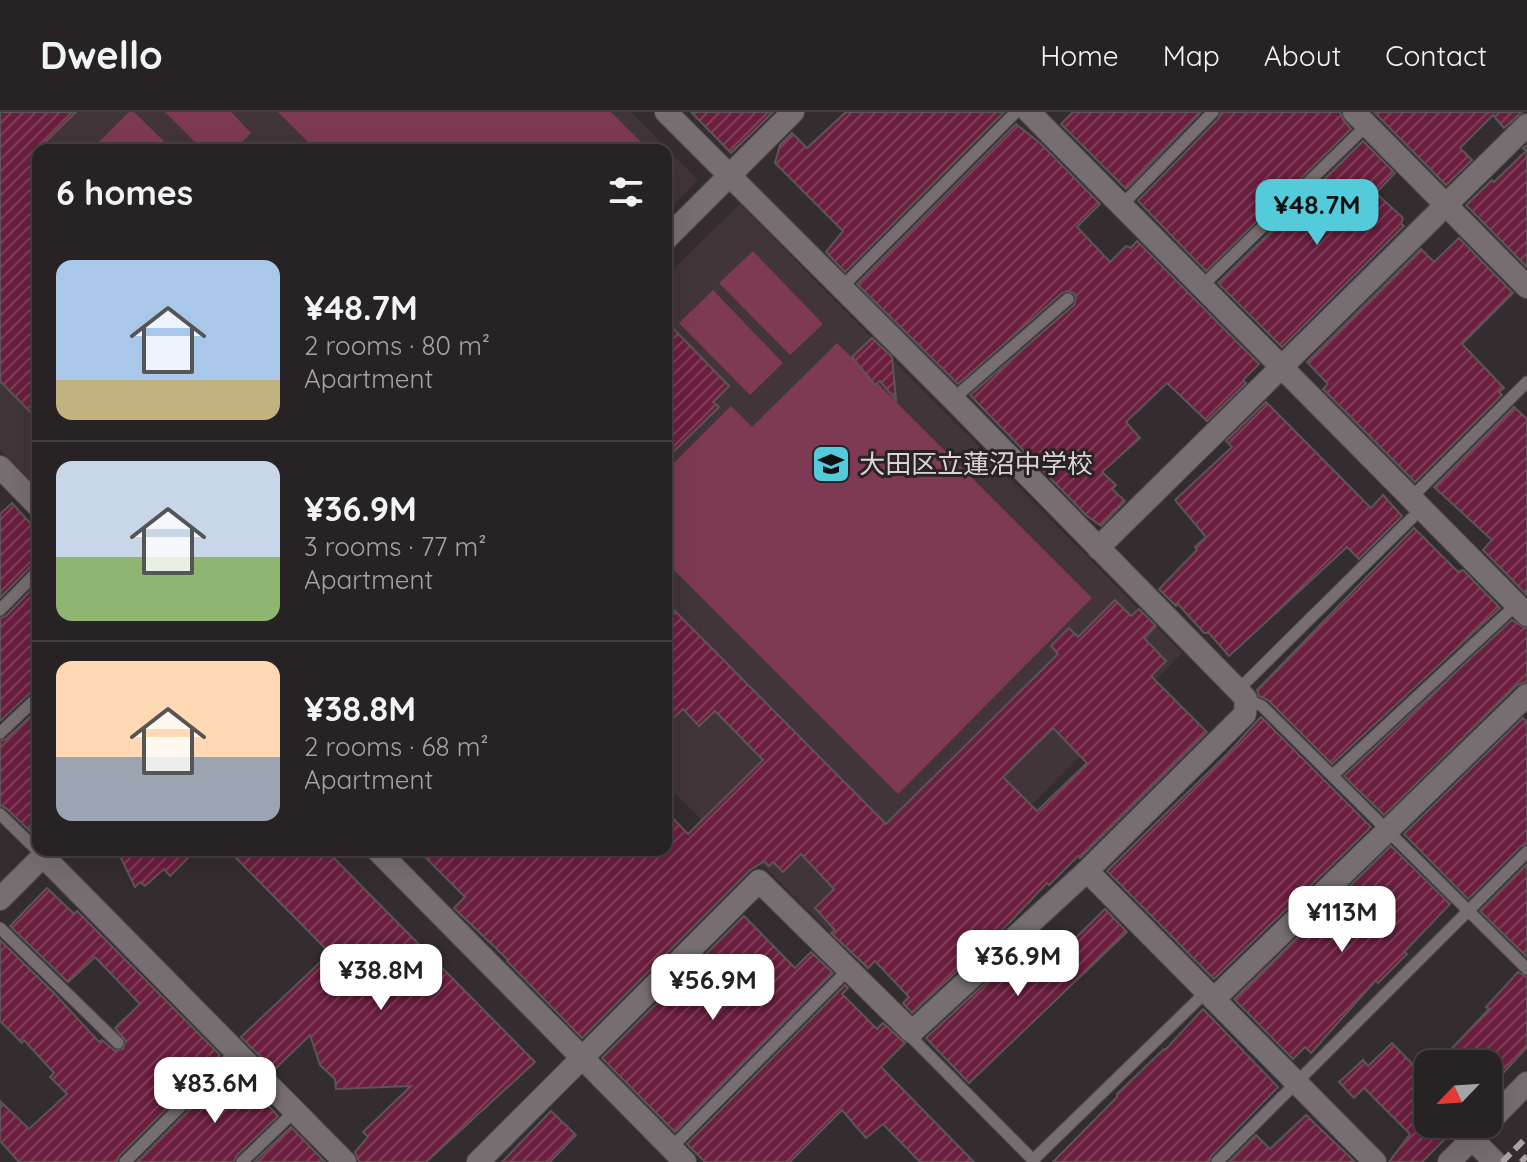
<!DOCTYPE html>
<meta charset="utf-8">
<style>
body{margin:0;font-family:Quicksand,"Noto Sans JP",sans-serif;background:#2f2a2b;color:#f1f3f6;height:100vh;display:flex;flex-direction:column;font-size:30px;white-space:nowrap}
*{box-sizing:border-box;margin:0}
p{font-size:26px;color:#a4a4a6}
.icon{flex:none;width:44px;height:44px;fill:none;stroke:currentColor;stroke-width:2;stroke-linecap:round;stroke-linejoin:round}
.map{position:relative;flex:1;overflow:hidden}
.drawer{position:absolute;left:32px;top:32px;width:640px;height:712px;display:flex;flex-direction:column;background:#272223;border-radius:16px;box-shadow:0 8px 32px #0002,0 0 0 2px #433f41}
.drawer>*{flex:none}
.needle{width:52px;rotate:245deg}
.buttons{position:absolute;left:1414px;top:938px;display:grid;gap:16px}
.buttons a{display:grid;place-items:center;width:88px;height:88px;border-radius:16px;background:#272223;box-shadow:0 8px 32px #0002,0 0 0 2px #433f41;font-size:40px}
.price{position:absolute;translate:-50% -68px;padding:0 18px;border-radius:16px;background:#fff;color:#222;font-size:26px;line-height:52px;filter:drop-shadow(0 2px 4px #0008)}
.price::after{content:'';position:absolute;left:50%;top:48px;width:24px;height:18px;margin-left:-12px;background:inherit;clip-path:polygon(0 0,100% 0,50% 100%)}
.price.selected{background:#53cbdb;color:#111}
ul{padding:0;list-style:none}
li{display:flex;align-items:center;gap:24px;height:200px;padding:0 24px}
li+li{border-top:2px solid #433f41}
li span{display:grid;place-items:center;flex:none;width:224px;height:160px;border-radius:16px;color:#555}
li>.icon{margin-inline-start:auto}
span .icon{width:96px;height:96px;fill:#fffc;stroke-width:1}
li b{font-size:34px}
h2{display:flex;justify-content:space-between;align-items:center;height:96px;padding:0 24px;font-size:34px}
header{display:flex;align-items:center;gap:48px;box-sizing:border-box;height:112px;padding:0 40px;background:#272223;border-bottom:2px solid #433f41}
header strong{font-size:38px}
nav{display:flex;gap:44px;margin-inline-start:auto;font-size:28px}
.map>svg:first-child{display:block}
.built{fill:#423539}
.garden{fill:#7e3a54}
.building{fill:url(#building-hatch);stroke:#5c5557;stroke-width:2;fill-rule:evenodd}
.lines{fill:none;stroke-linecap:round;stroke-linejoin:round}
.service-casing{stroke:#504a4c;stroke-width:13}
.minor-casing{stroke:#504a4c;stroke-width:24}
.service{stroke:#766e70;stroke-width:11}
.minor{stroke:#766e70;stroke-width:22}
.rail{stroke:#aaa4a6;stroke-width:6;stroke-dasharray:12 6;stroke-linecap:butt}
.labels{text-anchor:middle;stroke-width:6;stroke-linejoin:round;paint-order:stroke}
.poi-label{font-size:26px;fill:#d9d4d6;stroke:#2a2325;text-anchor:start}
</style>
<header>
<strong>Dwello</strong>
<nav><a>Home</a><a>Map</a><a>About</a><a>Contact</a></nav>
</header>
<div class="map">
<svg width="1527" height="1050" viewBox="0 0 1527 1050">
<defs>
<pattern id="building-hatch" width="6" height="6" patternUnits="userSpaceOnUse" patternTransform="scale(2)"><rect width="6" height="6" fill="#6c1e3f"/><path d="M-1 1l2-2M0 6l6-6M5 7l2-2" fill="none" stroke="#803e5a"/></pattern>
</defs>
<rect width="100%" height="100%" fill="#342d2f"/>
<g class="built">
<polygon points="75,0 631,0 698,68 666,100 666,38 38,38 38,376 0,338 0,33 29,47"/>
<polygon points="740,92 1182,541 868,858 763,753 745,752 666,672 666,164"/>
</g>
<g class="garden">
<polygon points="129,0 134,0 173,38 107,38 99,30"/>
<polygon points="165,0 231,0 251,21 234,38 203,38"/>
<polygon points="278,0 611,0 649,38 316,38"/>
<polygon points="753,139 823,212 790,243 719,171"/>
<polygon points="713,178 783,251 750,283 679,211"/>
<polygon points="837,231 1092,486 898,682 666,450 666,359 731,294 752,315"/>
</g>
<g class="building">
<polygon points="0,0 76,0 38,37 38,308 0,269"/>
<polygon points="691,0 773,0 731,41"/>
<polygon points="846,0 1004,0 845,160 826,140 843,119 775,51 780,33 792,21 807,36"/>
<polygon points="1073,0 1201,0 1126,77 1061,12"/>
<polygon points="1221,0 1340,0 1344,9 1351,17 1206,159 1138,89 1219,6"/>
<polygon points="1374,0 1522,0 1504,16 1493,3 1460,36 1472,48 1446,73"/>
<polygon points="1016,12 1040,31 1100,92 1077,115 1110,150 1126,134 1131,136 1137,129 1259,252 1243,268 1246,271 1207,309 1167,271 1126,310 1140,326 1102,360 1116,373 1112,377 1125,389 1101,414 1086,403 970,283 1074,193 1076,186 1074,181 1067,179 1062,181 958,272 857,172"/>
<polygon points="1363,29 1395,61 1376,81 1403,106 1401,112 1404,114 1282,235 1218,171"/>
<polygon points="1527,33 1527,155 1466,93 1492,68 1494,70 1526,39 1523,36"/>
<polygon points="1459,126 1513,181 1462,232 1504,276 1499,280 1502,283 1415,370 1323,277 1328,272 1307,250 1421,137 1434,150"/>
<polygon points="666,209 729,274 713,290 719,295 666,347"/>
<polygon points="872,226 892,245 896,288 880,269 875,273 852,245"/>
<polygon points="1266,290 1371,396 1383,383 1402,404 1359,447 1347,435 1229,544 1209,521 1204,521 1178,492 1176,494 1159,477 1197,438 1195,435 1206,425 1175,388 1232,335 1226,329"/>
<polygon points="1514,295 1527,307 1527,483 1483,438 1492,428 1434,375"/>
<polygon points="12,391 38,420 38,451 32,453 0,486 0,402"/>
<polygon points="1414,416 1458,460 1463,458 1500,496 1332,652 1268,588 1259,584 1257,578"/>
<polygon points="38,471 38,577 32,579 0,609 0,506 6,504"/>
<path d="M1115,488l16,16 8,-7 17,17 -12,12 22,23 -15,15 56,56 -127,126 -2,-2 -29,29 -2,-2 -38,40 -97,90 -9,-10 6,-6 -34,-36 -7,7 -37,-35 4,-3 -20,-22 19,-19 -33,-35 -18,18 -10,-10 -4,4 -5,-5 -15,10 -167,167 -75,-77 1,-1 -54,-52 11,-11 -47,-47h248v-39l22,23 75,-74 -48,-49 -16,15 -16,-17 -17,16v-123l220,222 172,-170 -7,-8 18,-18 9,9zM1053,616l34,35 -50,48 -34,-34z"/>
<polygon points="1512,508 1527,517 1527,569 1517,573 1384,703 1344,664"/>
<polygon points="38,597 38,727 6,696 0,694 0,629 6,627"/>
<polygon points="1261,605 1371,715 1214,867 1107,759 1228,641"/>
<polygon points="1523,606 1527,610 1527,732 1521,734 1468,787 1404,722"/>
<polygon points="1391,734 1450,792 1404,840 1407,842 1378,871 1376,868 1311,941 1305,935 1293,947 1234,887"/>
<polygon points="117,738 196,738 170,764 164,757 145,774 140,770 135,775"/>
<polygon points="228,738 326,738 535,950 426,1050 359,1050 355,1040 368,1025 363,1020 411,974 336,977 335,967 320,953 310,923 274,958 241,925 330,841"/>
<polygon points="1527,752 1527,845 1480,799"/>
<polygon points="47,776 74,802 77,799 220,943 119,1044 117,1050 19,1050 0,1029 0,989 29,1017 67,982 50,965 54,961 24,928 22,931 0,909 0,828 55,882 99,930 102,928 115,939 123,937 126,929 115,916 140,892 95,845 68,870 10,814"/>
<polygon points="1105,797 1127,820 969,971 926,926 1029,831 1049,852"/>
<polygon points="744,804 795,856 811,840 833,861 675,1020 602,946"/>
<polygon points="1518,860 1527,865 1527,935 1488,978 1488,952 1437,952 1489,897 1486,895"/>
<polygon points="845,873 848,876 842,882 877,917 883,911 905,931 881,955 974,1050 920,1050 883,1012 866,1026 842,998 790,1050 705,1050 687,1032"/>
<polygon points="1203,897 1278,975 1211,1044 1209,1050 1053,1050 1117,985 1117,982 1164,937 1165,938"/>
<polygon points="1392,931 1428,968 1428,1012 1460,1012 1422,1050 1389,1050 1410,1022 1364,976 1354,986 1339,970 1363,948 1368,954"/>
<polygon points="232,955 278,1004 236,1044 234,1050 137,1050"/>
<polygon points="551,999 576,1023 550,1050 502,1050"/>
<polygon points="1306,1003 1355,1050 1229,1050 1256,1023 1270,1037"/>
<polygon points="291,1015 325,1050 254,1050"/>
</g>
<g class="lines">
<defs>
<g id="service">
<polyline points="1121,94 1213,0"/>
<polyline points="842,175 1016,0"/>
<polyline points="1201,175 1367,13"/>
<polyline points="953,287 1068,187"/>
<polyline points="1411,386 1527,270"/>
<polyline points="0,498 38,459"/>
<polyline points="1238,578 1421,397"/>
<polyline points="1246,587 1262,594 1527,857"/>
<polyline points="0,621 38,585"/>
<polyline points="1333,663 1516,493"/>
<polyline points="0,702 43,744"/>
<polyline points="0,816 118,931"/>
<polyline points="912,920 913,927 1035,1050"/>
<polyline points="671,1036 849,857"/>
<polyline points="1033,1048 1206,880"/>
<polyline points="125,1050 235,940"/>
<polyline points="242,1050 295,999"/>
<polyline points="1217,1050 1527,740"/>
</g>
<g id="minor">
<polyline points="1029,0 1527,503"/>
<polyline points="1354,0 1527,175"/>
<polyline points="666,127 793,0"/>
<polyline points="0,355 38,394"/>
<polyline points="1098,436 1527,13"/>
<polyline points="377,738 685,1050"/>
<polyline points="43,744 345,1050"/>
<polyline points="1087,759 1375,1050"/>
<polyline points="0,787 49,738"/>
<polyline points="1214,887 1527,583"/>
<polyline points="1488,1011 1527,971"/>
<polyline points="1472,1027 1495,1050"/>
<polyline points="478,1050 759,769 912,920 1087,759 1245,602 1246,587 1238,578 953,287 666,0"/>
<polyline points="1449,1050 1487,1012"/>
</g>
</defs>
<use href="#service" class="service-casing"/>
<use href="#minor" class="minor-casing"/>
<use href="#service" class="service"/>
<use href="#minor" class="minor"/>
<g class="rail">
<polyline points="1502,1050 1527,1025"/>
<polyline points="1521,1050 1527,1044"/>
</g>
</g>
<defs>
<symbol id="school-square" viewBox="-11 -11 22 22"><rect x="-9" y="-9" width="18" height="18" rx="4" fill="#53cbdb" stroke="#2a2325"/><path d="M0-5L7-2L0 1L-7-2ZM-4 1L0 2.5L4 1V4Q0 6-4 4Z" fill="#111"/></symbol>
</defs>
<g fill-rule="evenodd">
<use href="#school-square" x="809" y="330" width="44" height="44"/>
</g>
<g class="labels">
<g class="poi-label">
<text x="859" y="361">大田区立蓮沼中学校</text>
</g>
</g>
</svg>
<div class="buttons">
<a><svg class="needle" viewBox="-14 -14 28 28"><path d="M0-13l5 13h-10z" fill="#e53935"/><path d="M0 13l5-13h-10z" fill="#a4a4a6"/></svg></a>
</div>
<b class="price selected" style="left:1317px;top:135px">¥48.7M</b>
<b class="price" style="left:1342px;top:842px">¥113M</b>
<b class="price" style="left:1018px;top:886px">¥36.9M</b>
<b class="price" style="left:381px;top:900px">¥38.8M</b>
<b class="price" style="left:713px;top:910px">¥56.9M</b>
<b class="price" style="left:215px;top:1013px">¥83.6M</b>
<section class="drawer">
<h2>6 homes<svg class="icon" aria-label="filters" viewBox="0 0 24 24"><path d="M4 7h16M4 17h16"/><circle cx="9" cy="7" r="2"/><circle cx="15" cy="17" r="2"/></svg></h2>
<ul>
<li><span style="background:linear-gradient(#a9c7e8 75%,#c2b280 0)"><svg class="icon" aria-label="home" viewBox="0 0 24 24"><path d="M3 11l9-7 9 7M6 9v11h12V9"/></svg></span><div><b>¥48.7M</b><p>2 rooms · 80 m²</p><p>Apartment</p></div></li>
<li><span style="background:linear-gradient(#c9d6e8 60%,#8fb573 0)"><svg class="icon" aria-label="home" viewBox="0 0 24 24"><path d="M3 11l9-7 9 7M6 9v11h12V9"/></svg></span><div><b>¥36.9M</b><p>3 rooms · 77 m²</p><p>Apartment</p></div></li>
<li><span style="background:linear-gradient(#ffd9b3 60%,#9aa5b1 0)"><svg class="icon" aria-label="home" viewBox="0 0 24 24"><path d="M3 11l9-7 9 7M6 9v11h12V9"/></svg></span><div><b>¥38.8M</b><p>2 rooms · 68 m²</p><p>Apartment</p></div></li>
</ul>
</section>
</div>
